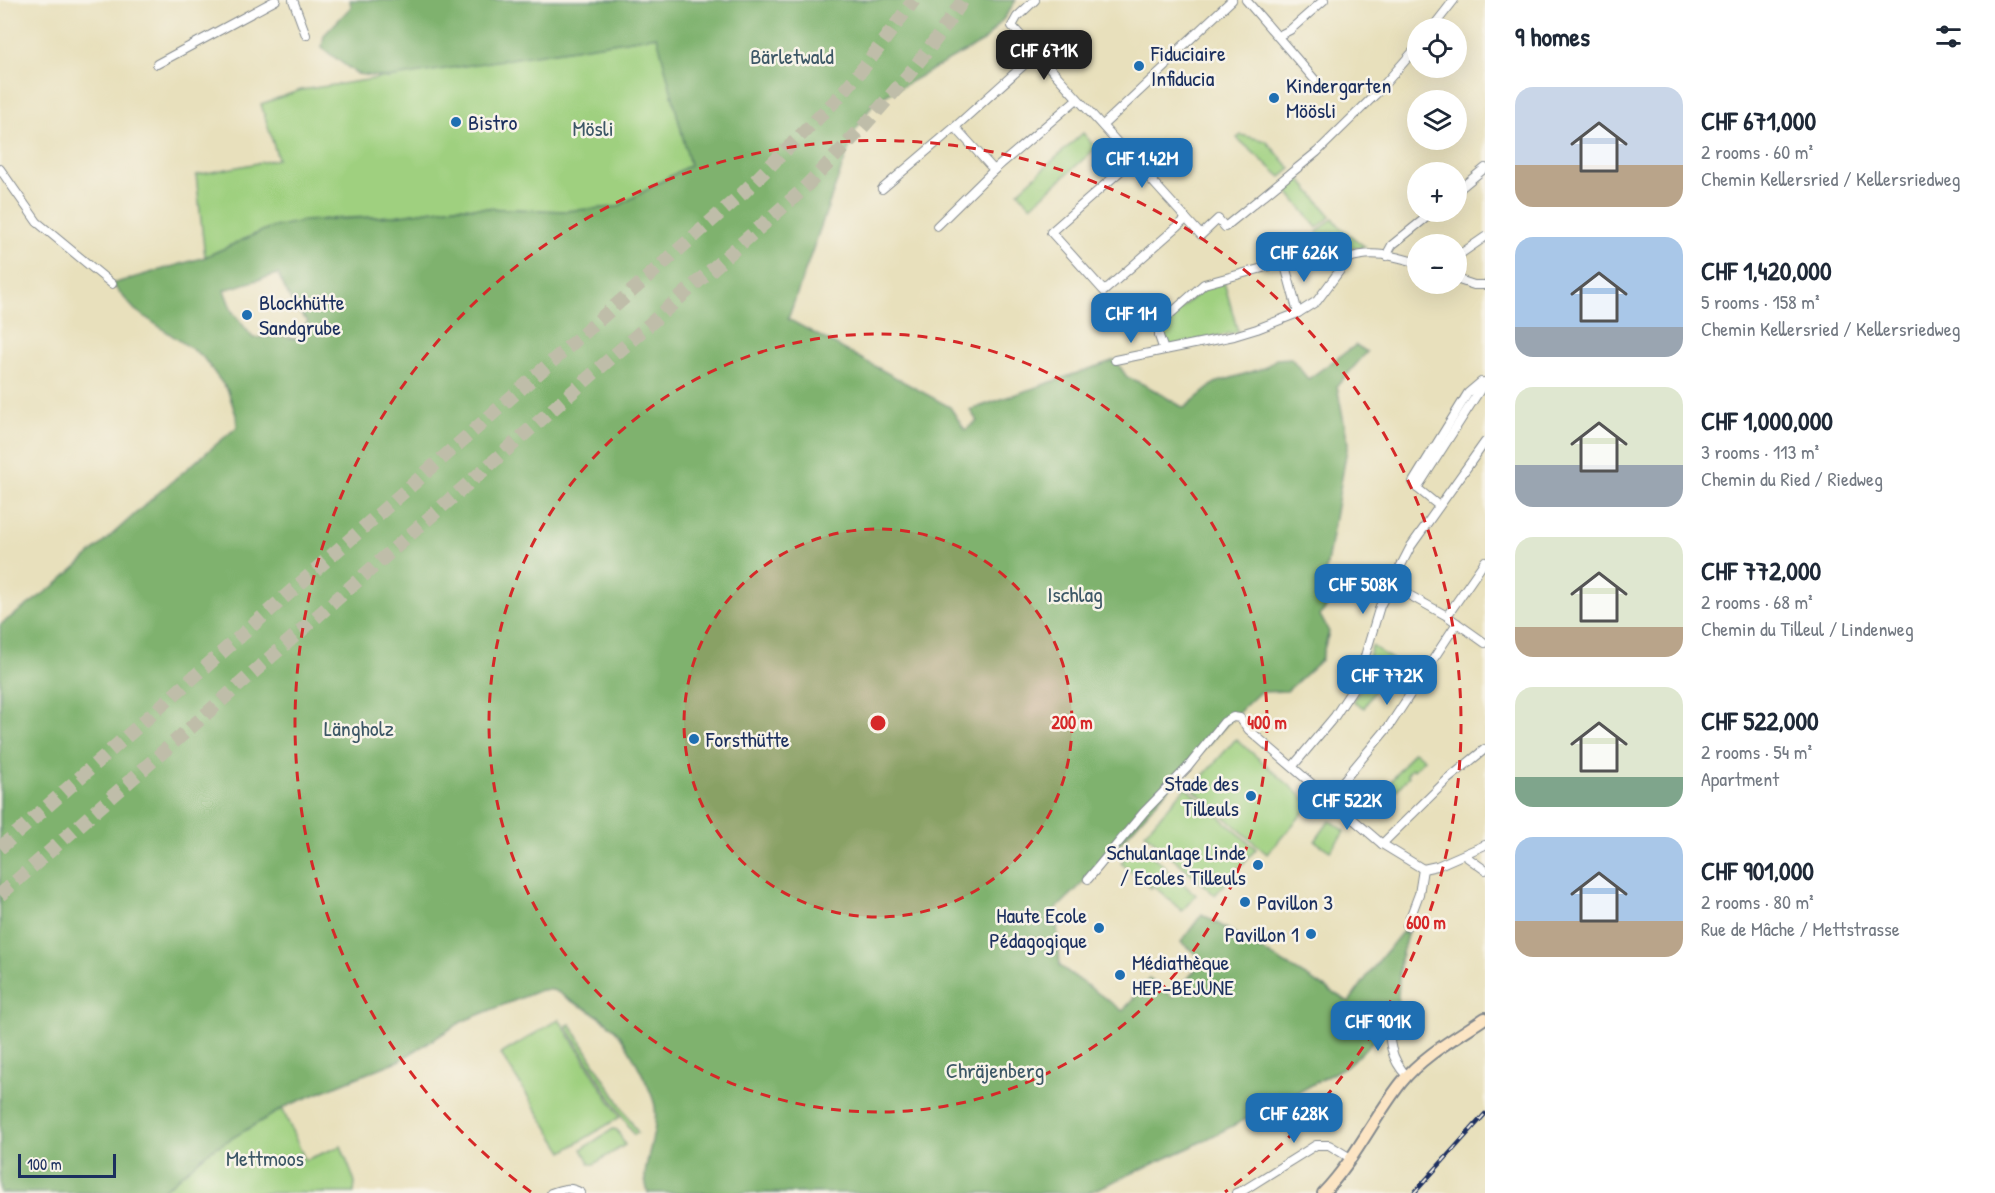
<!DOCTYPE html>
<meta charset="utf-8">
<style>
body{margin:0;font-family:"Patrick Hand",sans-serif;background:#f6f6f7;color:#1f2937;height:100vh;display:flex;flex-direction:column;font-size:22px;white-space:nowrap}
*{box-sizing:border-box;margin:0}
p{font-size:20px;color:#747a83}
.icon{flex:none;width:33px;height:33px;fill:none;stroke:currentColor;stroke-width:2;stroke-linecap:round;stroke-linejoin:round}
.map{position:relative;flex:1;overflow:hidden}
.panel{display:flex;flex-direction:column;background:#fff;width:510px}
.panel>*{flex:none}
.buttons{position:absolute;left:1407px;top:18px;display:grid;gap:12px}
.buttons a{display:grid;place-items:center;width:60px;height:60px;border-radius:50%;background:#fff;box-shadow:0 6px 24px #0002;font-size:30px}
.scale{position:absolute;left:18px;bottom:15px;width:98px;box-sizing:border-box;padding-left:6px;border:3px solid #1b2f5e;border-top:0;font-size:16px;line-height:21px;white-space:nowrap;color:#1b2f5e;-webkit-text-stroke:4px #f7f3e8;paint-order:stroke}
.price{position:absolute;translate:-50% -51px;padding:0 14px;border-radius:12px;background:#1f6fb2;color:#fff;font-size:20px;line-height:39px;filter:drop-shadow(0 2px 3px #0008)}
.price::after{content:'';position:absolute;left:50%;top:36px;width:18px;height:14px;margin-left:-9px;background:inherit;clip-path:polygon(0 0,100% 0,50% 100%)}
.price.on{background:#222;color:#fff}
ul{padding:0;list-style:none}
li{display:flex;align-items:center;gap:18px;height:150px;padding:0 30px}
li span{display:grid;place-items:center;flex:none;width:168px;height:120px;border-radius:18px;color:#555}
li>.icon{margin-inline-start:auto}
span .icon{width:72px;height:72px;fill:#fffc;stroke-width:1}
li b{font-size:26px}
h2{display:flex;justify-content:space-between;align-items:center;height:72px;padding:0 30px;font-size:26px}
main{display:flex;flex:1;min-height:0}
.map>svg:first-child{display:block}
.green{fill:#9fd07f;stroke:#5d806e;stroke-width:1.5}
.forest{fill:#7fb26e;stroke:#4d7066;stroke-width:1.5;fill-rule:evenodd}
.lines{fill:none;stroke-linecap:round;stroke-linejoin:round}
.highway-tunnel{stroke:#bfbda9;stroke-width:14;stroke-dasharray:14 7;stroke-linecap:butt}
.street-casing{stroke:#82888d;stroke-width:10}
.secondary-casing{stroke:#82888d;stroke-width:14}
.street{stroke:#fff;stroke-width:8}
.secondary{stroke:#fce5c4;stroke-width:10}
.rail-casing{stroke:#1b2f5e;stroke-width:4.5}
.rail{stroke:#f7f3e8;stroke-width:2;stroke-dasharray:7;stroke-linecap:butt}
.ring{fill:none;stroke:#d62828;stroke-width:3;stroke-dasharray:10 8}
.poi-dot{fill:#1f6fb2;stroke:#f7f3e8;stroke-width:2}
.labels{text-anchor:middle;stroke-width:5;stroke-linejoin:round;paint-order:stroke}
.poi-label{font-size:22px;fill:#1b2f5e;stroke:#f7f3e8;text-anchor:start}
.park-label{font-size:22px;fill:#3c5766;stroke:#f7f3e8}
.centre{fill:#d62828;stroke:#f7f3e8;stroke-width:3}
.ring-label{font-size:18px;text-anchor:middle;font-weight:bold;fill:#d62828;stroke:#f7f3e8;stroke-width:5;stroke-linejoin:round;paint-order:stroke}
</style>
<main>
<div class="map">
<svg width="1485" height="1193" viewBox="0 0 1485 1193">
<rect width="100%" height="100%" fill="#f7f3e8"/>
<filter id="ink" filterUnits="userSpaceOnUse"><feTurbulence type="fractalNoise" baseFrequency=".0167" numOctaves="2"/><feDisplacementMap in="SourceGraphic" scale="12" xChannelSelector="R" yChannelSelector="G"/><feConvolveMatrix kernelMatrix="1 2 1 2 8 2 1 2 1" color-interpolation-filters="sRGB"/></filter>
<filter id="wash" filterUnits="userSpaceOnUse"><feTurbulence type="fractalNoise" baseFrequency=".008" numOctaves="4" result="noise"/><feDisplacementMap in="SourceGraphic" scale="24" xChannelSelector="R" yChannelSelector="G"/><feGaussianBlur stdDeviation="1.35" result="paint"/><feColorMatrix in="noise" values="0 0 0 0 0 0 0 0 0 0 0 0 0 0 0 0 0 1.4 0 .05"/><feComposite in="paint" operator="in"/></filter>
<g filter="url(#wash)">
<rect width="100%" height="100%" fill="#e8e0bc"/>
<g class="green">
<polygon points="658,36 690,165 617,207 564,211 455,207 394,216 325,219 269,228 205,257 196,175 278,159 261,104 301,90"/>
<polygon points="1083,133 1096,148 1031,206 1018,192"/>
<polygon points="1241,135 1266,141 1291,169 1281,177 1237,138"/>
<polygon points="1298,177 1331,216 1317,228 1285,188"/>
<polygon points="1333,218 1341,228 1365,247 1339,249 1326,260 1317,232"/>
<polygon points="1224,282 1238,332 1170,346 1167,345 1162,333 1163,325 1205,287"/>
<polygon points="1372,646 1393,660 1364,708 1353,701 1371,672 1366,668"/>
<polygon points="1236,739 1311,804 1267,854 1192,788"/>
<polygon points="1414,751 1424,759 1414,770 1412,768 1407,774 1409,776 1396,791 1389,784"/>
<polygon points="1186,787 1256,849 1215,895 1145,833"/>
<polygon points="1330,820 1345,831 1330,851 1315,841"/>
<polygon points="1137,844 1167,868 1151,888 1121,863"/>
<polygon points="1169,871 1196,895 1182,911 1155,887"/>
<polygon points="559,1019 620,1117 563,1152 501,1054"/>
<polygon points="570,1024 638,1133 634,1135 566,1026"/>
<polygon points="282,1108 305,1160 341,1146 355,1182 354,1193 160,1193 208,1152"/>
<polygon points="613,1129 617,1130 625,1145 594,1164 590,1164 582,1149"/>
</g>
<path class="forest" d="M350,0h666l-11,17 -21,24 -110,61 -19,29 -67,188 162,88 15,23 12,-9 -7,-11 145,-50 12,17 20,9 37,22 31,-25 49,-15 12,-9 15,-1 17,21 48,-34 11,7 -30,34 11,57 -25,144 12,10 -15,18 9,17 -8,28 -34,31 -27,1c-73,67 -131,149 -204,217l4,57 63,45 26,-32 24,18 30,-37 -22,-18 21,-28 147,88 24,-34 34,-42 -3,8 4,-2 -8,28 -3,57 -6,9h-3l-38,38 -51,28 -110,56 -101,45h-440c-1,-6 -4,-12 -3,-18 2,-23 13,-44 10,-68 -2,-15 -29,-67 -40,-77 -11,-12 -27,-21 -42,-28 -14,-7 -13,-14 -32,-12l-78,31 -63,39 -111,45 -81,47 -48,41h-160v-568l57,-41 107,-96 73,-61 -1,-12 -8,-24 -26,-35 -67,-46 -23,-26 93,-27 64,-29 34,-7 91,-5 61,-9 109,4 53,-4 73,-42 -33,-129 -269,42 -31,-4 -35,-26 2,-13 27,-28zM278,274c8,17 15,35 30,47l-12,18 -15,-3 -28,2 -21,-27 -8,-21z"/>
</g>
<g filter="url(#ink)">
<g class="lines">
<g class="highway-tunnel">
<polyline points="0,848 743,193 838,98 865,66 914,0"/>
<path d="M0,895l800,-703c60,-60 117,-121 163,-192"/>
</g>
<defs>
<g id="street">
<polyline points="293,0 306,35"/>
<polyline points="1035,0 1017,17 1012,26 1201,235 1218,219 1225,227 1317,152 1375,95 1418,46"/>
<polyline points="1246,0 1315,80"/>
<polyline points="1432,28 1454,0"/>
<polyline points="1278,36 1290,30 1324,0"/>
<polyline points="157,64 276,0"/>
<polyline points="1103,125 1166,66 1168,60 1232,0"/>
<polyline points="955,127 994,170"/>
<polyline points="1133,160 1051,232 1104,291 1186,219"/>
<polyline points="0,169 37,222 112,284"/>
<polyline points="882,189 955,127 1036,54"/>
<polyline points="1456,192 1485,168"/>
<polyline points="937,226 994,170 1077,99"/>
<polyline points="1386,256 1392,245 1433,212"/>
<polyline points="1456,257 1485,237"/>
<polyline points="1456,279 1474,285 1485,285"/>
<polyline points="1164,350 1159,336 1159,324 1204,284 1270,266 1280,264 1286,269 1298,313"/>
<path d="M1115,360l119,-24 23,-7 41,-16 19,-12 32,-43c23,-8 46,-2 69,5"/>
<polyline points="1417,488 1413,482 1468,393 1481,382"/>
<polyline points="1439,506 1417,488 1485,382"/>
<polyline points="1391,585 1447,616 1485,643"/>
<polyline points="1447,616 1485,561"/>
<polyline points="1293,766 1335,716 1352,690 1363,663 1380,606 1411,546 1485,442"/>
<polyline points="1329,798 1390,725 1457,623"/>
<polyline points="1382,844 1448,779 1485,749"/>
<polyline points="1464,855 1485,870"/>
<polyline points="1423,869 1437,866 1485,845"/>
<polyline points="1088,879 1144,812 1187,768 1224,722 1233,717 1240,718 1249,730 1382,844 1423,869"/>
<polyline points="1407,926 1419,894 1423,869"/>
<path d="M1388,1013c1,25 1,45 19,63"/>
<polyline points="1397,1017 1397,1036"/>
<path d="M551,1193c11,-4 19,-7 30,0"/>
<polyline points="1236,1193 1244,1190 1316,1145 1329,1145 1352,1159"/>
</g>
<path id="secondary" d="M1323,1193c32,-33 50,-74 78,-110 21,-27 56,-46 84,-65"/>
</defs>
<use href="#street" class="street-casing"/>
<use href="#secondary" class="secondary-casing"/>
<use href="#street" class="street"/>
<use href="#secondary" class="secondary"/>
<defs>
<polyline id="rail" points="1414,1193 1485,1114"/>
</defs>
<use href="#rail" class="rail-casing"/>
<use href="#rail" class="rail"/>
</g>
</g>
<circle cx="878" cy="723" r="194" fill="#d62828" fill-opacity=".12"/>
<g class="ring">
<circle cx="878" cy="723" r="194"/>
<circle cx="878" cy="723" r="389"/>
<path d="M531 1192A583 583 0 1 1 1225 1192"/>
</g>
<g class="poi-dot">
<circle cx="1139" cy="66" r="6"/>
<circle cx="1274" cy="98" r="6"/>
<circle cx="456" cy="122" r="6"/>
<circle cx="247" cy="315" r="6"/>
<circle cx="694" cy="739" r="6"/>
<circle cx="1251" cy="796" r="6"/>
<circle cx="1258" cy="865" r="6"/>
<circle cx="1245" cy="902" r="6"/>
<circle cx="1099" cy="928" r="6"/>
<circle cx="1311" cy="934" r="6"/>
<circle cx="1120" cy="975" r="6"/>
</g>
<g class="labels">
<g class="poi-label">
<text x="1151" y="61">Fiduciaire<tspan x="1151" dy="25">Infiducia</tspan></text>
<text x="1286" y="93">Kindergarten<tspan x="1286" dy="25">Möösli</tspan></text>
<text x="468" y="130">Bistro</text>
<text x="259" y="310">Blockhütte<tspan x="259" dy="25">Sandgrube</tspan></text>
<text x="706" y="747">Forsthütte</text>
<text x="1239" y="791" text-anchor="end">Stade des<tspan x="1239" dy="25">Tilleuls</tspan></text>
<text x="1246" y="860" text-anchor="end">Schulanlage Linde<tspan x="1246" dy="25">/ Ecoles Tilleuls</tspan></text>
<text x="1257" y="910">Pavillon 3</text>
<text x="1087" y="923" text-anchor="end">Haute Ecole<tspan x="1087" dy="25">Pédagogique</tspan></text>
<text x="1299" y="942" text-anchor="end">Pavillon 1</text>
<text x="1132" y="970">Médiathèque<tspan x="1132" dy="25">HEP-BEJUNE</tspan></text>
</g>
<g class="park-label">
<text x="792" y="64">Bärletwald</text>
<text x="593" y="136">Mösli</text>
<text x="1075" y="602">Ischlag</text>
<text x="359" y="736">Längholz</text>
<text x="995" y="1078">Chräjenberg</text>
<text x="265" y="1166">Mettmoos</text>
</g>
</g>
<circle cx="878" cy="723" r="9" class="centre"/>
<g class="ring-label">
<text x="1072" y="729">200 m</text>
<text x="1267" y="729">400 m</text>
<text x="1426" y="929">600 m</text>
</g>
</svg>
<div class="buttons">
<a><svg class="icon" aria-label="locate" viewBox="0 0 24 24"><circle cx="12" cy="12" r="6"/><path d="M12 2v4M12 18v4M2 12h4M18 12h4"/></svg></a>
<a><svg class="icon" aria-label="layers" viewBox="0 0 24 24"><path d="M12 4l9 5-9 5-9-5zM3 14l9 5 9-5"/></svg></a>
<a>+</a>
<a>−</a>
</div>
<div class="scale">100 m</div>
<b class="price on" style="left:1044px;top:81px">CHF 671K</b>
<b class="price" style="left:1142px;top:189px">CHF 1.42M</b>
<b class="price" style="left:1304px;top:283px">CHF 626K</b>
<b class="price" style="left:1131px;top:344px">CHF 1M</b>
<b class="price" style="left:1363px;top:615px">CHF 508K</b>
<b class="price" style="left:1387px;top:706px">CHF 772K</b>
<b class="price" style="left:1347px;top:831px">CHF 522K</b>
<b class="price" style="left:1378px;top:1052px">CHF 901K</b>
<b class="price" style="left:1294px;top:1144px">CHF 628K</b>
</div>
<section class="panel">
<h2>9 homes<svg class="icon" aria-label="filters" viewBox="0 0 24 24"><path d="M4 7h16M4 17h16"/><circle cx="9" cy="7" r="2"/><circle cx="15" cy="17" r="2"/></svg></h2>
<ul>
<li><span style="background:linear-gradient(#c9d6e8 65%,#b9a48a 0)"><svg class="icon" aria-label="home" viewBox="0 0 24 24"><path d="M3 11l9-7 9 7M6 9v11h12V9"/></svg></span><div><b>CHF 671,000</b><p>2 rooms · 60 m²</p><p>Chemin Kellersried / Kellersriedweg</p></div></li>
<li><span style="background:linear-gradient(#a9c7e8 75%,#9aa5b1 0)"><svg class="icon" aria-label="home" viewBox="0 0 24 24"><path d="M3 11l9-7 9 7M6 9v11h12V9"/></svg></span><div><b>CHF 1,420,000</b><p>5 rooms · 158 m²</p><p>Chemin Kellersried / Kellersriedweg</p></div></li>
<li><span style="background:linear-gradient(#dfe7d0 65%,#9aa5b1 0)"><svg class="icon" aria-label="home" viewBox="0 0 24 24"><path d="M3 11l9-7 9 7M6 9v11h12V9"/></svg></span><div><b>CHF 1,000,000</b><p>3 rooms · 113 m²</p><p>Chemin du Ried / Riedweg</p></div></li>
<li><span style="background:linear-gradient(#dfe7d0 75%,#b9a48a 0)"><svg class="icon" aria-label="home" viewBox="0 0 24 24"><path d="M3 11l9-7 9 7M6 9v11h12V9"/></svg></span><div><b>CHF 772,000</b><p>2 rooms · 68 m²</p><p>Chemin du Tilleul / Lindenweg</p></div></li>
<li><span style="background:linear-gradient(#dfe7d0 75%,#7fa58c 0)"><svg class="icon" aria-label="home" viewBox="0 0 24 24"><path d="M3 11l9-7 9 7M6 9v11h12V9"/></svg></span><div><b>CHF 522,000</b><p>2 rooms · 54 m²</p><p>Apartment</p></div></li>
<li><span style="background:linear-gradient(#a9c7e8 70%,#b9a48a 0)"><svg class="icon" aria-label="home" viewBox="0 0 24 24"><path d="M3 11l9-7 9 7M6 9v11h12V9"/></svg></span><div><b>CHF 901,000</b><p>2 rooms · 80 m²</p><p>Rue de Mâche / Mettstrasse</p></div></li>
</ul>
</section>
</main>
